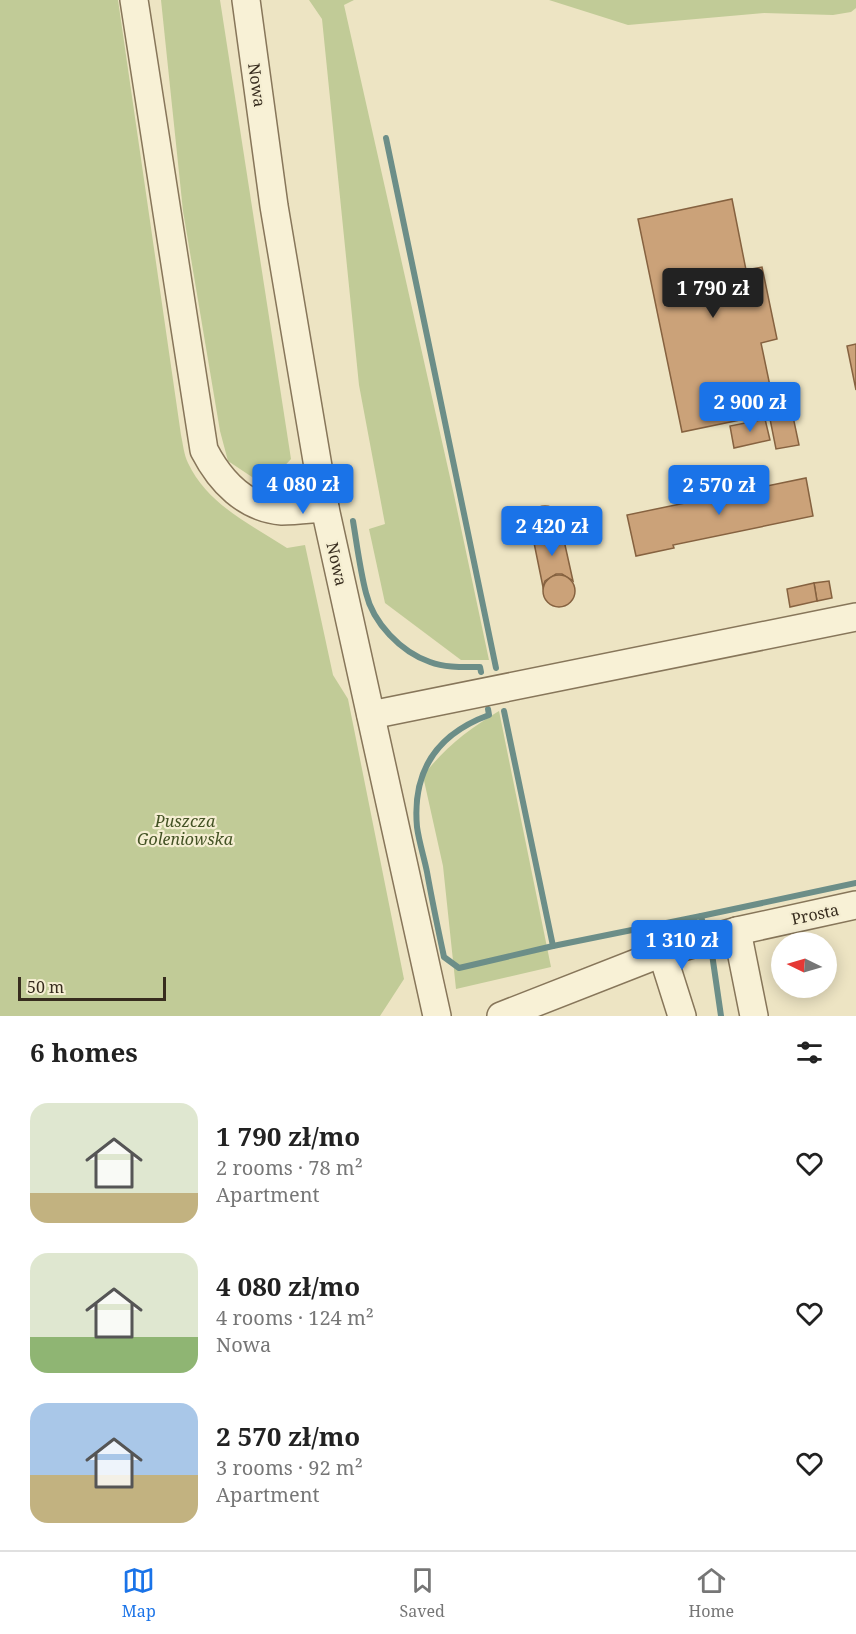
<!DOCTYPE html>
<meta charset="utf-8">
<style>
body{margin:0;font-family:"Noto Serif",serif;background:#f2f2f2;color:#222;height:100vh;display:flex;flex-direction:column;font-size:22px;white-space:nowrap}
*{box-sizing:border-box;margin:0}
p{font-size:20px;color:#767676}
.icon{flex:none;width:33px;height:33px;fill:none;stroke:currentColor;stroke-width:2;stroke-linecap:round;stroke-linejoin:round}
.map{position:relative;height:1016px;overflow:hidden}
.details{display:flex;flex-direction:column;background:#fff;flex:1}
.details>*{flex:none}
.needle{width:39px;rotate:275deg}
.controls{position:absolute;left:771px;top:932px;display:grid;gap:12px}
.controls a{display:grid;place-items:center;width:66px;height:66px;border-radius:50%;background:#fff;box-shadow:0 3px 15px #0003;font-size:30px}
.scale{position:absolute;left:18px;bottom:15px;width:148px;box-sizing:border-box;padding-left:6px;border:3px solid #372c1e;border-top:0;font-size:16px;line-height:21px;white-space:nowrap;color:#372c1e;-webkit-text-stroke:4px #f5eed2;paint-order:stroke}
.price{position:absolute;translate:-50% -51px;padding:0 14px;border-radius:6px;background:#1a73e8;color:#fff;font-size:20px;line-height:39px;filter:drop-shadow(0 2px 3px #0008)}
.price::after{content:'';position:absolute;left:50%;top:36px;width:18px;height:14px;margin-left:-9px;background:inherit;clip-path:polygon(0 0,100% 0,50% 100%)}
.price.selected{background:#222;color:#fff}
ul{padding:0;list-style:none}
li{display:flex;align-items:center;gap:18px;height:150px;padding:0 30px}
li span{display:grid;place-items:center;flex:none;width:168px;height:120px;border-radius:18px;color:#555}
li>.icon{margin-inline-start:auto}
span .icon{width:72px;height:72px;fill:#fffc;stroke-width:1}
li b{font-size:26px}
h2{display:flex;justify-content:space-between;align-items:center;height:72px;padding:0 30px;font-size:26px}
.tab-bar{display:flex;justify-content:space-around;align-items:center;height:84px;border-top:2px solid #e0e0e0;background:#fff;font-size:16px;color:#767676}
.tab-bar a{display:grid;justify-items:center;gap:3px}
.tab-bar .selected{color:#1a73e8}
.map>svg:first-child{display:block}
.green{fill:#c1cb97}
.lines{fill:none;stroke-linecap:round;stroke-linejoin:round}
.stream{stroke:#6c8e88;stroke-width:6}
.building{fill:#cba279;stroke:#866240;stroke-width:1.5}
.minor-casing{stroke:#87765a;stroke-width:30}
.minor{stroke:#f8f1d6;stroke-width:27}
.labels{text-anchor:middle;stroke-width:4.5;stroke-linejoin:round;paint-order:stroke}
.street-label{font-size:16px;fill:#372c1e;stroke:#f5eed2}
.park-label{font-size:16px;font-style:italic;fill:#445325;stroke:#f5eed2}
</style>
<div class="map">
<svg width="856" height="1016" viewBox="0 0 856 1016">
<rect width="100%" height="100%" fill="#ede4c3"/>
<g class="green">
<path d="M0,0h118l63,435c2,9 3,20 7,28 19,41 62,61 99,85l18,-3 28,130 15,24 56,280 -24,37h-380z"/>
<polygon points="161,0 220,0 291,459 275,476 255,479 228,461 220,431 183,211"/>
<polygon points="309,0 354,0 344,5 454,495 489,660 461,660 385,603 369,529 385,524 359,385 322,19"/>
<polygon points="549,0 856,0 856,8 851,12 833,15 764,13 628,25"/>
<path d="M499,711l52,256 -95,22 -13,-123 -20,-90c21,-28 46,-47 76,-65z"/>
</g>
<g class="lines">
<g class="stream">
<polyline points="386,138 496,668"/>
<path d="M353,521c4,24 7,49 13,72 7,30 35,59 64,69 16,6 33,5 50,5l1,5"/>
<path d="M488,709l1,6c-52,19 -77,56 -72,112 2,15 7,30 10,45 5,28 11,57 17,85l15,11 94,-22 148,-30 2,8"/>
<polyline points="504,711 553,946"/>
<polyline points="701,916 856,883"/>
<polyline points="712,954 721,1016"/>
</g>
</g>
<g class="building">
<polygon points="732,199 746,270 762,267 777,339 761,343 775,410 791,407 799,445 776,449 769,414 682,432 638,219"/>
<polygon points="856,344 856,390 847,346"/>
<polygon points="765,419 770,440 734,448 730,426"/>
<polygon points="806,478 813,516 673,545 674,548 636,556 627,515"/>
<circle cx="545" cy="523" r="17"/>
<polygon points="561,527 573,581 562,574 556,574 545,581 543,587 532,533 542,539 548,539 554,537"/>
<circle cx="559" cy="591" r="16"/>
<polygon points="829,581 832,598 817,601 814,583"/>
<polygon points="814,583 817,601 790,607 787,589"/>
</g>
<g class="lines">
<defs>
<g id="minor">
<path d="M134,0l70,450c16,31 41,58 78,61 14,0 29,-2 43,-3"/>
<polyline points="246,0 274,206 325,508 437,1016"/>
<polyline points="371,715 856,617"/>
<polyline points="737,931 754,1016"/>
<polyline points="662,953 682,1016"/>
<polyline points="501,1016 662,953 737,931 856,905"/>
</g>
</defs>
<use href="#minor" class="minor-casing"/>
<use href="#minor" class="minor"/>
</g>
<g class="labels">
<g class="street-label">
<text transform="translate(257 85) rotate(82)" y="6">Nowa</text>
<text transform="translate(337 564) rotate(77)" y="6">Nowa</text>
<text transform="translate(815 914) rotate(-12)" y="6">Prosta</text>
</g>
<g class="park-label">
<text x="185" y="827">Puszcza<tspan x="185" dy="18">Goleniowska</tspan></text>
</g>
</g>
</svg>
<div class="controls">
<a><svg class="needle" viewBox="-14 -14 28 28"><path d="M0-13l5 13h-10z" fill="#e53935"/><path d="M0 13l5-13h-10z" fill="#767676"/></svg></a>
</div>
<div class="scale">50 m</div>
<b class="price selected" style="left:713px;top:319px">1 790 zł</b>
<b class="price" style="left:750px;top:433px">2 900 zł</b>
<b class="price" style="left:303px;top:515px">4 080 zł</b>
<b class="price" style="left:719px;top:516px">2 570 zł</b>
<b class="price" style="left:552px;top:557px">2 420 zł</b>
<b class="price" style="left:682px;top:971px">1 310 zł</b>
</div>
<section class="details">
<h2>6 homes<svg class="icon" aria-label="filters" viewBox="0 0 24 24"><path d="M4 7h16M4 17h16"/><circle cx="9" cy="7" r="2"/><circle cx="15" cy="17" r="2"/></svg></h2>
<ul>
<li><span style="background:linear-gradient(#dfe7d0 75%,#c2b280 0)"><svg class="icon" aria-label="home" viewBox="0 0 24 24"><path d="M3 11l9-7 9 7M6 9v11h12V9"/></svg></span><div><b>1 790 zł/mo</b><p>2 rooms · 78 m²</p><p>Apartment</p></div><svg class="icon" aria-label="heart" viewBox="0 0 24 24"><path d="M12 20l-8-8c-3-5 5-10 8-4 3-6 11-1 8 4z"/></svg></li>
<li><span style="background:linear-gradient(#dfe7d0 70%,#8fb573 0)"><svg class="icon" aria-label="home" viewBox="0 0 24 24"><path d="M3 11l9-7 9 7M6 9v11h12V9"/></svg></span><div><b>4 080 zł/mo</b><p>4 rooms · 124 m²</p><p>Nowa</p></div><svg class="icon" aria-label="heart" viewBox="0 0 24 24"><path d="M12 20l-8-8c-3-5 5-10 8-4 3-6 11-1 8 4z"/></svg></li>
<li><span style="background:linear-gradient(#a9c7e8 60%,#c2b280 0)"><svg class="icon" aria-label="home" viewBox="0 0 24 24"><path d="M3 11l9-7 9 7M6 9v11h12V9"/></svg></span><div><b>2 570 zł/mo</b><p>3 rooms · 92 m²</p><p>Apartment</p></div><svg class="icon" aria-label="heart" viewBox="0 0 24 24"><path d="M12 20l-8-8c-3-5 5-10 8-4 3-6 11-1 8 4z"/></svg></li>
</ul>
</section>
<nav class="tab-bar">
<a class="selected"><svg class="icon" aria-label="map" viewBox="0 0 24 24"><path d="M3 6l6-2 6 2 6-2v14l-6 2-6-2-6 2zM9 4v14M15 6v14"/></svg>Map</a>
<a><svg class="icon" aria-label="saved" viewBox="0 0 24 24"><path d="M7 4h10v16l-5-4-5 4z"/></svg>Saved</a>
<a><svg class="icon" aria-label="home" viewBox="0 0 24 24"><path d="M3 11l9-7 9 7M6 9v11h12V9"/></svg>Home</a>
</nav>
